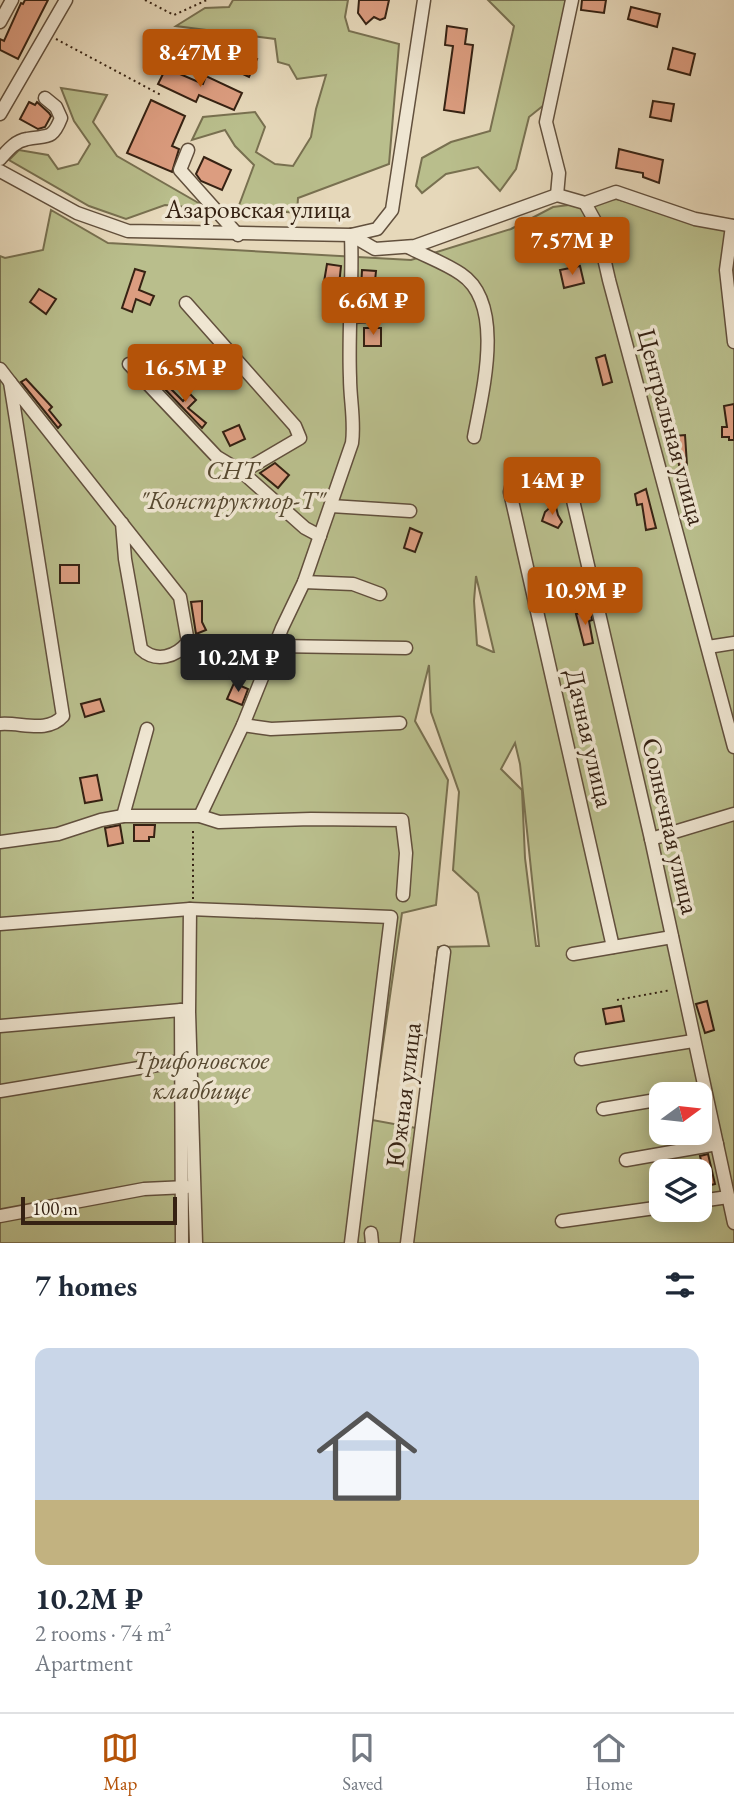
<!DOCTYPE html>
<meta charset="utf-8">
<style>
body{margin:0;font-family:"EB Garamond",serif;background:#f2f2f3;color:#1f2937;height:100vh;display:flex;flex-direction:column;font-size:26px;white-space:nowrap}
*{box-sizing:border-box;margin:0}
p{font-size:23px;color:#747a83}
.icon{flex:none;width:38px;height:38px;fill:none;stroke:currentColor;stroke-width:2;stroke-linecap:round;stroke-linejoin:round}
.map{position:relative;height:1243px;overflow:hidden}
.sheet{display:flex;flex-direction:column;background:#fff;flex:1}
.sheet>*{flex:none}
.needle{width:46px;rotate:75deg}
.buttons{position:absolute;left:649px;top:1082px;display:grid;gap:14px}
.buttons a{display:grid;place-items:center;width:63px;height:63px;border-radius:14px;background:#fff;box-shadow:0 4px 18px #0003;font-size:35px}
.scale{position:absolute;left:21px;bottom:18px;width:156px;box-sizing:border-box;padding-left:7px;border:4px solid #362213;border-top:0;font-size:19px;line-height:24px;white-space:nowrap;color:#362213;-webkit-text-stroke:5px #efe6d2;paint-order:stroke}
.price{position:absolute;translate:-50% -60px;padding:0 16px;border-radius:7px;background:#b45309;color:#fff;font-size:23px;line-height:46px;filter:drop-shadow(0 2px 4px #0008)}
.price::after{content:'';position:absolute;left:50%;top:42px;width:21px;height:16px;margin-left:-10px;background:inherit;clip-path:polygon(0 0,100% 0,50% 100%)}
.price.selected{background:#222;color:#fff}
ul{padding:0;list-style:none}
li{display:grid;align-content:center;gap:14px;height:371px;padding:0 35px}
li+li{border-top:2px solid #e0e1e3}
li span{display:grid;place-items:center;height:217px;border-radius:14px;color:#555}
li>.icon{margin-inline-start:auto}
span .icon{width:126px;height:126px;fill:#fffc;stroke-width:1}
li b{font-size:30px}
h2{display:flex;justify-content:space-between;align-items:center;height:84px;padding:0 35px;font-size:30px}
.dock{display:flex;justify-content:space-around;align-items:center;height:98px;border-top:2px solid #e0e1e3;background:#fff;font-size:19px;color:#747a83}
.dock a{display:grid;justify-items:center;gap:4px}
.dock .selected{color:#b45309}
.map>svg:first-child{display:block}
.green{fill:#b9be8c;stroke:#787050;stroke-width:2;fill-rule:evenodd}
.building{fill:#dc9d80;stroke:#362213;stroke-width:2}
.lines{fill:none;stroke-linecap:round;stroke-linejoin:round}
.minor-casing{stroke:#62503d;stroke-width:15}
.path{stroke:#362213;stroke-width:2;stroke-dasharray:2 3.5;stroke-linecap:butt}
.minor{stroke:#efe6d2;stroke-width:12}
.labels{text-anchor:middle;stroke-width:7;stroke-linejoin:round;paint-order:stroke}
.street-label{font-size:26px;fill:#362213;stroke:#efe6d2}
.park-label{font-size:26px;font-style:italic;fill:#574931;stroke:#efe6d2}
</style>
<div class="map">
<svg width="734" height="1243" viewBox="0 0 734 1243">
<rect width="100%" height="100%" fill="#e6d8ba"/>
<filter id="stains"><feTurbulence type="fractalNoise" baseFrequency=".00286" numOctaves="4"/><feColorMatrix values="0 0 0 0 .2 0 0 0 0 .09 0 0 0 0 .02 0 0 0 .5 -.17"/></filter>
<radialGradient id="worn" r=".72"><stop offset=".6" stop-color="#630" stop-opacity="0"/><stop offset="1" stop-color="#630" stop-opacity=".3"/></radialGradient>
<g class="green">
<polygon points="233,0 348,0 345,17 349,31 399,44 389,164 298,198 297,213 238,208 254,165 235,146 225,130 192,140 203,117 255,112 265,127 256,152 275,164 293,166 311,137 316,109 326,75 297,79 289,65 278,62 275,39 176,26 205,8 229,7"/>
<polygon points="488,0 568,0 544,105 529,117 516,169 500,191 478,167 446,174 422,193 416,186 422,158 451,142 490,131 514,26"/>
<polygon points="61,88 107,95 93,122 117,156 209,209 165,205 126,219 89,206 9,160 19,150 48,155 58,169 78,164 90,144 74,121"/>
<path d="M616,199l118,31v1013h-734v-987l5,2 38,-8 8,-40 57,33 303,17 100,-31 42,-22zM476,576l18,76h-1l-16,-7 -3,-44zM429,665l2,47 28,80 -6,78 25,23 11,53 -51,1 -22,181 -44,-8 30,-207 34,-8 12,-125 -33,-59zM515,743l5,21 19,182h-3l-11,-88 -3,-68 -21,-21zM662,1094h38v38h-38zM662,1171h38v38h-38z"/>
</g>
<g class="building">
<polygon points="25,0 48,0 18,59 0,50 0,39 4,41 21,3 23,4"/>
<polygon points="359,0 389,0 385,18 380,20 374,17 366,24 358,13"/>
<polygon points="582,0 606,0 604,13 581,10"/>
<polygon points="631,7 660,14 657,27 628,19"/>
<polygon points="447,26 467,29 465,44 473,45 464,113 444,110 453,46 445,45"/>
<polygon points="223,44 257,59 249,77 215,61"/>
<polygon points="673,48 695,54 690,75 668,69"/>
<polygon points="166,68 203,84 206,76 242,93 234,110 199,95 196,102 158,84"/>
<polygon points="151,100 185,116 172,146 179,149 172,172 127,153"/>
<polygon points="653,101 674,104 671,121 650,117"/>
<polygon points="29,102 35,105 37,102 49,113 51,116 45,127 38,129 20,119"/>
<polygon points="619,149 663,160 659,183 643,177 643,173 616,168"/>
<polygon points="204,157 231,170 222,190 201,181 196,174"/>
<polygon points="327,264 341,266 339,285 324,282"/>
<polygon points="580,266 584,283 564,288 560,270"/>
<polygon points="135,269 145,272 139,290 154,296 150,305 136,299 132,312 122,308"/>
<polygon points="362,270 376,271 374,291 361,290"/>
<polygon points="39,289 56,299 46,314 30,302"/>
<rect x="364" y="328" width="17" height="18"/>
<polygon points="605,355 612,382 603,385 596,358"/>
<polygon points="26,379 52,407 49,410 61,425 58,428 21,382"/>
<polygon points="164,382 183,401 190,394 196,400 188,408 206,423 202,428 161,385"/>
<polygon points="734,404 734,440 729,440 729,437 722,437 722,427 727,427 724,406"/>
<polygon points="239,425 245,439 230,446 223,432"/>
<polygon points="685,435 687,465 679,465 674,436"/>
<polygon points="275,463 289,475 278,488 260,473"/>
<polygon points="646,489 656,528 646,530 642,504 637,505 635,494"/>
<polygon points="555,503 558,515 562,522 558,528 542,521 545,512"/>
<polygon points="410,528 422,533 415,552 404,548"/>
<rect x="60" y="565" width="19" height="18"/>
<polygon points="202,601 202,622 206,630 196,634 191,602"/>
<polygon points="590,611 592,620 589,621 593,643 584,645 576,614"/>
<polygon points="234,683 248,689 242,705 227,699"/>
<polygon points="100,699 104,711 85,717 81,704"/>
<polygon points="97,775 102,800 85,803 80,778"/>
<polygon points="120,825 123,843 108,846 105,828"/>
<polygon points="134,825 155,825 154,837 149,837 149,841 134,841"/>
<polygon points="707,1001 714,1030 705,1033 696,1004"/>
<polygon points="621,1006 624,1021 606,1024 603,1009"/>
<polygon points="708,1154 715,1184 707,1186 700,1156"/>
</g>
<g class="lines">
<defs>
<g id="minor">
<polyline points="0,22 12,0"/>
<polyline points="0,114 66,0"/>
<polyline points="188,150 180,170 238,235"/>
<path d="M0,159c8,-9 15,-18 27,-20 20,-4 25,2 34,-21l-5,-11 -11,-9"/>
<polyline points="0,171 77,213 128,231 351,235 377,229 392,210 424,0"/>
<polyline points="557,195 559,173 546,122 572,0"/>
<polyline points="585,203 596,223 609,280 734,747"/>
<polyline points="732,226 726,270 734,342"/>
<polyline points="351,235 375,249 415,246 557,195 585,203 616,192 695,219 734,226"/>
<path d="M408,247c17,9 37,16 53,27 45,30 21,119 13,163"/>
<polyline points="186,303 295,426 300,438 242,472"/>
<polyline points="351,317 414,313"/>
<polyline points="129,364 217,457 242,472 305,528 320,536"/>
<polyline points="0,369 10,382"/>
<polyline points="331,506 410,511"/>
<polyline points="304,582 353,584 380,594"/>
<polyline points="275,646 406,648"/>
<polyline points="708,647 734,643"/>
<path d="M0,724c21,-2 47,10 63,-8l-53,-334 170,215 8,45c-12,15 -32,21 -47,7l-16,-90 -3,-36"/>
<polyline points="243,725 271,729 400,723"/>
<polyline points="123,816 147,729"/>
<path d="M200,816l43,-91 39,-97 22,-46 48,-139c3,-22 -2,-43 -2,-65 -2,-48 3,-95 1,-143"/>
<polyline points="651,839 734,814"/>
<polyline points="0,842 58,834 101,820 123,816 200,816 219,822 311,819 402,820 406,853 403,895"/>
<polyline points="190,909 189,1012 196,1243"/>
<polyline points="0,924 190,909 391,917 351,1243"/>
<polyline points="613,947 510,492 514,475 530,466 554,468 572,496 651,839 734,1223"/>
<polyline points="573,954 672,937"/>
<polyline points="181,1010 182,1243"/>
<polyline points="0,1026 181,1010 188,1012"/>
<polyline points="581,1059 693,1041"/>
<polyline points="0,1091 187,1060"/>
<polyline points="603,1109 662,1099"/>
<polyline points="626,1160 717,1144"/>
<polyline points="700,1201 728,1197"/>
<polyline points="0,1216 144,1189 187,1187"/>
<polyline points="562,1221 662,1207"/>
<polyline points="371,1233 372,1243"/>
<polyline points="407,1243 444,952"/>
</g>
</defs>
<use href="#minor" class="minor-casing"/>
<g class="path">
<polyline points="145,0 174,15 207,0"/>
<polyline points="56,39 161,95"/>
<polyline points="193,899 193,828"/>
<polyline points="617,1000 671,990"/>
</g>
<use href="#minor" class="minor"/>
</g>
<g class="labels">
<g class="street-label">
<text x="258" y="218">Азаровская улица</text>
<text transform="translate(672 427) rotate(75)" y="9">Центральная улица</text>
<text transform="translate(590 738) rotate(77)" y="9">Дачная улица</text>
<text transform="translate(671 826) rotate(77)" y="9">Солнечная улица</text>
<text transform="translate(403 1095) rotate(-83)" y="9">Южная улица</text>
</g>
<g class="park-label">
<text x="232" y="479">СНТ<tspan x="232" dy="30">"Конструктор-Т"</tspan></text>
<text x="201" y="1069">Трифоновское<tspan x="201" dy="30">кладбище</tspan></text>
</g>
</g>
<rect width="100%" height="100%" filter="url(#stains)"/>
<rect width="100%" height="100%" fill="url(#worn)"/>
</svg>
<div class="buttons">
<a><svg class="needle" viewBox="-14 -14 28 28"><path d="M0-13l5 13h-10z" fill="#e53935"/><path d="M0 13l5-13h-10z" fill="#747a83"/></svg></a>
<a><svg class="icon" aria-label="layers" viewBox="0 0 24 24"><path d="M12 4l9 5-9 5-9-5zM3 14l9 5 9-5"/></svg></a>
</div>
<div class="scale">100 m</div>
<b class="price" style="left:200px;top:89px">8.47M ₽</b>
<b class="price" style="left:572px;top:277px">7.57M ₽</b>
<b class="price" style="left:373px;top:337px">6.6M ₽</b>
<b class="price" style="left:185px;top:404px">16.5M ₽</b>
<b class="price" style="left:552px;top:517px">14M ₽</b>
<b class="price" style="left:585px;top:627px">10.9M ₽</b>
<b class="price selected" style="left:238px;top:694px">10.2M ₽</b>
</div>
<section class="sheet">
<h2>7 homes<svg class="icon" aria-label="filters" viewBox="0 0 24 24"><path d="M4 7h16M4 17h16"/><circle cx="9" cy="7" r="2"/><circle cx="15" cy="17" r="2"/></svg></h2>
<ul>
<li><span style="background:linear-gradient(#c9d6e8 70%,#c2b280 0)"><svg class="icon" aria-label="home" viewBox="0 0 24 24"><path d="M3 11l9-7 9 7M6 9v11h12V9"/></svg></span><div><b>10.2M ₽</b><p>2 rooms · 74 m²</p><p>Apartment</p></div></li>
</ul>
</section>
<nav class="dock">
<a class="selected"><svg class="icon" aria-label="map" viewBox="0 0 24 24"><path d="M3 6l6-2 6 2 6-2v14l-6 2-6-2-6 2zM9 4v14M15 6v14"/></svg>Map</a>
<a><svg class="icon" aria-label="saved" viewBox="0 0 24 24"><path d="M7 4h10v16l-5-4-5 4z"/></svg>Saved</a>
<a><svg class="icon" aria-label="home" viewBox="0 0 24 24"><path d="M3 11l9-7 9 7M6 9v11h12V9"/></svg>Home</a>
</nav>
